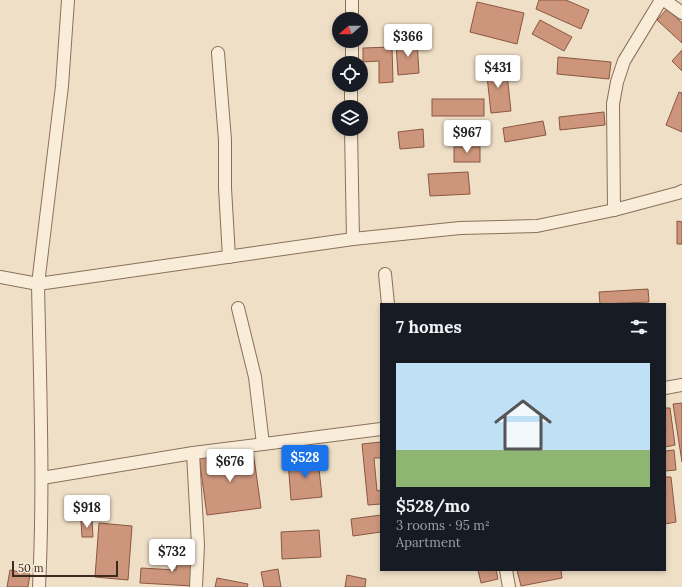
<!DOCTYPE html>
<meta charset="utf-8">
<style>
body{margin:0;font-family:Lora,serif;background:#20242c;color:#f1f3f6;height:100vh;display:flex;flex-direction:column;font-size:15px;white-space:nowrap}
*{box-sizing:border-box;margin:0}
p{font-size:13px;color:#9ea1a6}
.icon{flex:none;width:22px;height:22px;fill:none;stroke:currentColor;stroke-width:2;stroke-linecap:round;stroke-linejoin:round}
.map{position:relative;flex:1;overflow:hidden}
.sheet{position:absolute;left:380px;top:303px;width:286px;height:268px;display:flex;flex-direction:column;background:#171b24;border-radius:0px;box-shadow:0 2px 6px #0003}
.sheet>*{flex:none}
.needle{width:26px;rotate:250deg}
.tools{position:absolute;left:332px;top:12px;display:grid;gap:8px}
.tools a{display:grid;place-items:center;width:36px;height:36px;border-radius:50%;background:#171b24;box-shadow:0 2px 6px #0003;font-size:20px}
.scale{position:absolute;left:12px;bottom:10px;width:106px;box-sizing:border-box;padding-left:4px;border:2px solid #3b2a1f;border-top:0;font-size:11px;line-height:14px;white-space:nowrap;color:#3b2a1f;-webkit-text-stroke:3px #f6ead6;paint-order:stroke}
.price{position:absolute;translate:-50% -34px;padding:0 9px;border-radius:4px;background:#fff;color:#222;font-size:13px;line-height:26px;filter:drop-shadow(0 1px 2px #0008)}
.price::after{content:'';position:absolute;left:50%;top:24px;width:12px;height:9px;margin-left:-6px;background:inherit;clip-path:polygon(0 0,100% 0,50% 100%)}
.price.selected{background:#1a73e8;color:#fff}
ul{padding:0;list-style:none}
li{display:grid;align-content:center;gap:8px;height:212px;padding:0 16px}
li span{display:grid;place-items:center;height:124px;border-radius:0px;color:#555}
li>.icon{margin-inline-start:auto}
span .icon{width:72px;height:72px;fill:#fffc;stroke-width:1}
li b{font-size:17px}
h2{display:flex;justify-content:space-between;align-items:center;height:48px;padding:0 16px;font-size:17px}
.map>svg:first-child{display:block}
.building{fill:#cd967c;stroke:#8a5741}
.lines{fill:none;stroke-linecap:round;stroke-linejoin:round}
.street-casing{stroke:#8a705b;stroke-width:14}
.street{stroke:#f9edd9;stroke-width:12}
</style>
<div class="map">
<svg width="682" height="587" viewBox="0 0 682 587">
<rect width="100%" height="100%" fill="#efdfc6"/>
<g class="building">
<polygon points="539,0 566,0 589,10 581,29 536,9"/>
<polygon points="477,2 524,13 517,44 470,32"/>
<polygon points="667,9 682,23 682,43 657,20"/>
<polygon points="540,20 572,37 564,51 532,34"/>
<polygon points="417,41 419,73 398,75 396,43"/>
<polygon points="392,47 393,82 379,83 379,61 363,62 363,48"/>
<polygon points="682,50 682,71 672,61"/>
<polygon points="558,57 611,62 609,79 557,74"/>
<polygon points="506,65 511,111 491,113 486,67"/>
<polygon points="679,92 682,93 682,132 666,125"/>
<rect x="432" y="99" width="52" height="17"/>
<polygon points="604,112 605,125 560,130 559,117"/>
<polygon points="543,121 546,135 505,142 503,128"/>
<polygon points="423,129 424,147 400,149 398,132"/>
<rect x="454" y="147" width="26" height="15"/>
<polygon points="468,172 470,194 430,196 428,174"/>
<polygon points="677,221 682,222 682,244 677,244"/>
<polygon points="648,289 649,302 600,304 599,292"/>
<polygon points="682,403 682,462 673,404"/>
<polygon points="665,408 670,408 675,445 665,447"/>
<polygon points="381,442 381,458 374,458 377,491 381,490 381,504 368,505 362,444"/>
<polygon points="674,450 676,470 665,471 665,451"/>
<polygon points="253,451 261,508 207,515 199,457"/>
<polygon points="318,459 322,497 291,500 288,461"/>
<polygon points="665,477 671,477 676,522 665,524"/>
<polygon points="381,515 381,532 353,536 351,519"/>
<polygon points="92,520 93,537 82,537 81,521"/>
<polygon points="99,523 132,526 128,580 95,577"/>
<polygon points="319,530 321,557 282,559 281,532"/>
<polygon points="177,554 195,555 193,586 140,583 141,568 176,570"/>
<polygon points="278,569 281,587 264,587 261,572"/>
<polygon points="10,570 30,574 28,587 7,587"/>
<polygon points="478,570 496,570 498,579 481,583"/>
<polygon points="517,570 561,570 562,578 521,586"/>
<polygon points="347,575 366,579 365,587 345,587"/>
<polygon points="217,578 248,584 247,587 215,587"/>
</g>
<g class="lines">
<defs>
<g id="street">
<polyline points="68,0 62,86 38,284 353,239 460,228 537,226 614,210 678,193 682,191"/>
<polyline points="664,0 682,13"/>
<polyline points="352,19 352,0"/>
<polyline points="218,53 225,140 225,188 229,257"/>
<polyline points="352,63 352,41"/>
<polyline points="351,107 351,85"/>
<polyline points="351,129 353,239"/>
<polyline points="614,210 613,104 617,82 624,61 661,0"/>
<polyline points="385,274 388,304"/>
<path d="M0,277l38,7c2,101 6,202 1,303"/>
<polyline points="238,308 255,377 263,444"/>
<polyline points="665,388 682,385"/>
<polyline points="193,453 198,545 196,587"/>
<polyline points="42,478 193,453 381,429"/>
<polyline points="506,570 509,587"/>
</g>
</defs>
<use href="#street" class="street-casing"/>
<use href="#street" class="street"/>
</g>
</svg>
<div class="tools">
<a><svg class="needle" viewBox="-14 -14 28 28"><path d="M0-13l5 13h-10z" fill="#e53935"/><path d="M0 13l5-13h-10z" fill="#9ea1a6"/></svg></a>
<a><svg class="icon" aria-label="locate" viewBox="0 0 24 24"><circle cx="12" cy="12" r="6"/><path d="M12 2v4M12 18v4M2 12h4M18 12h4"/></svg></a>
<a><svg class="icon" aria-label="layers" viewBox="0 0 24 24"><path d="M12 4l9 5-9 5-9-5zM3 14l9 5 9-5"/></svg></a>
</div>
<div class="scale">50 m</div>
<b class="price" style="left:408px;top:58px">$366</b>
<b class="price" style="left:498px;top:89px">$431</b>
<b class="price" style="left:467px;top:154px">$967</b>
<b class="price selected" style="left:305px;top:479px">$528</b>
<b class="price" style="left:230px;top:483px">$676</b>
<b class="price" style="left:87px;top:529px">$918</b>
<b class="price" style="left:172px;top:573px">$732</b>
<section class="sheet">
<h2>7 homes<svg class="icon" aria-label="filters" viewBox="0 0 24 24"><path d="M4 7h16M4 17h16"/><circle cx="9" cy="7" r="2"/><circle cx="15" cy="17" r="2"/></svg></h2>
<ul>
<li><span style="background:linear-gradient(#bfe0f5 70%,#8fb573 0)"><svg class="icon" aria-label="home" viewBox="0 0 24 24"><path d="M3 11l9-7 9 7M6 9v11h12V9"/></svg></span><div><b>$528/mo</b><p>3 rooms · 95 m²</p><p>Apartment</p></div></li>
</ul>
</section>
</div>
